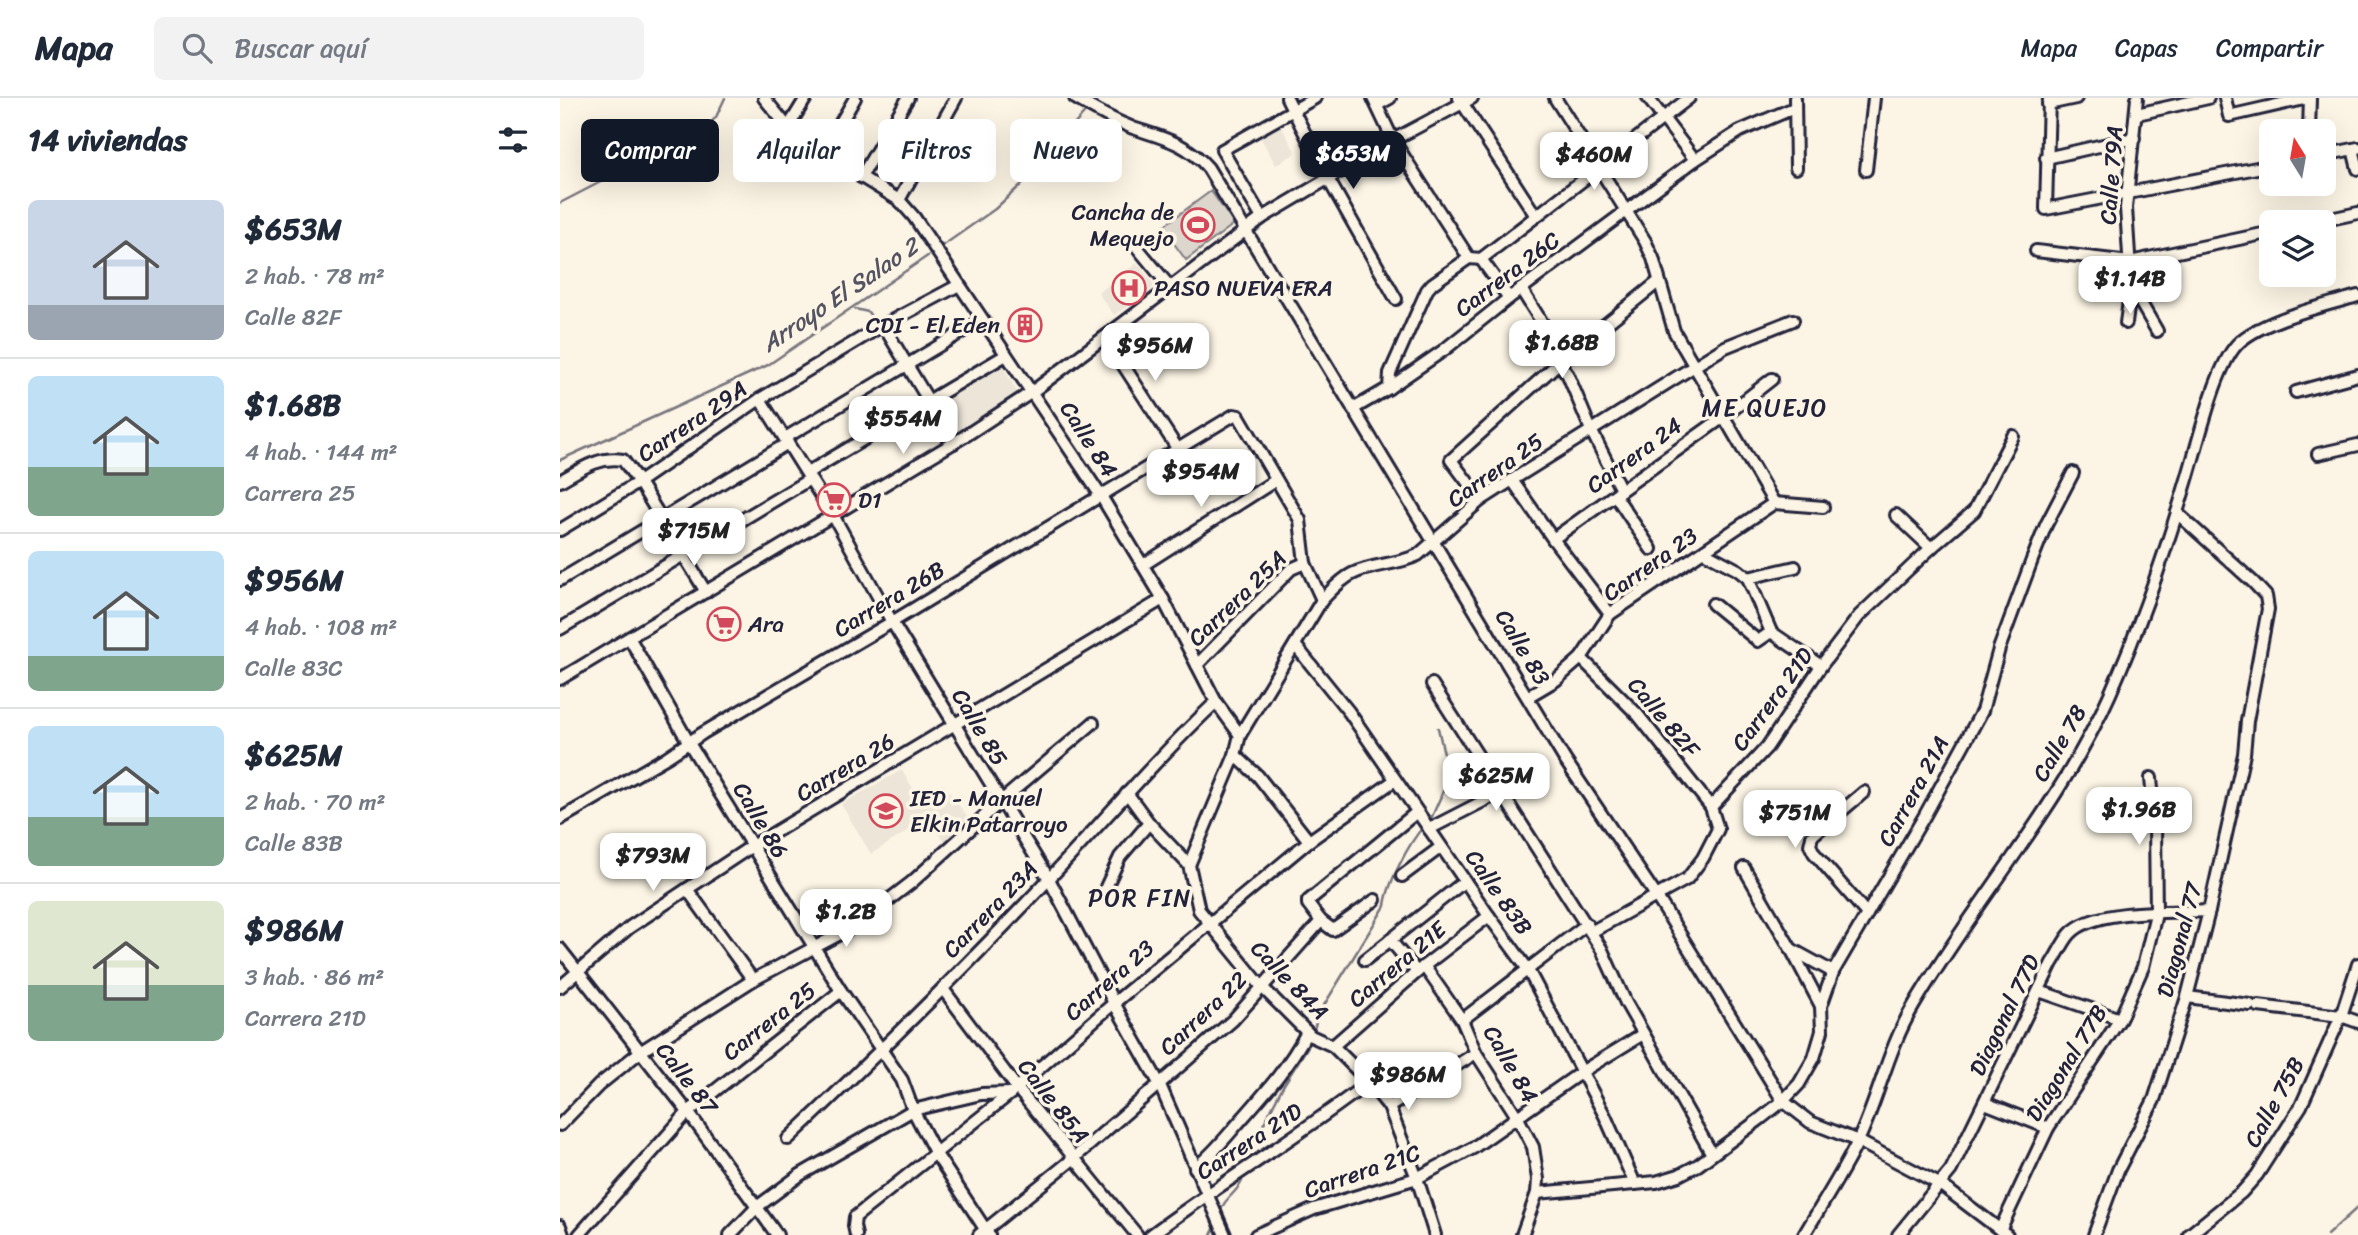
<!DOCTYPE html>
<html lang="es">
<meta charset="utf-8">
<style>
body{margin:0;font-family:Sriracha,sans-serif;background:#f2f2f3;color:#1f2937;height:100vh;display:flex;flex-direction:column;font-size:26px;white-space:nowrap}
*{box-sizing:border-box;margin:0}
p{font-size:23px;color:#747a83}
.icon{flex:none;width:38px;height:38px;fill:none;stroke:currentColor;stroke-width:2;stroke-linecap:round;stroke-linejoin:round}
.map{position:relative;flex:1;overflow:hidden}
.sheet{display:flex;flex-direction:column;background:#fff;width:560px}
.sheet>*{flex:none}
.top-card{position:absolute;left:21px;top:21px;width:665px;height:63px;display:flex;gap:14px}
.needle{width:46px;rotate:349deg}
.controls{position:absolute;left:1699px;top:21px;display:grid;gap:14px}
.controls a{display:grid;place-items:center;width:77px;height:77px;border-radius:10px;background:#fff;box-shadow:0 7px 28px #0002;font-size:35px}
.price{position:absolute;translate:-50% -60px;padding:0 16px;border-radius:14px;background:#fff;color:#222;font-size:23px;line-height:46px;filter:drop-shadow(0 2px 4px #0008)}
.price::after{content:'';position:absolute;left:50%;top:42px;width:21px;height:16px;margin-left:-10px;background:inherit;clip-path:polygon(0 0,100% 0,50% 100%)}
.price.active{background:#111827;color:#fff}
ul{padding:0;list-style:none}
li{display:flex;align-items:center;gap:21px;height:175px;padding:0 28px}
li+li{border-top:2px solid #e0e1e3}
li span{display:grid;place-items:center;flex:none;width:196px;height:140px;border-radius:10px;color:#555}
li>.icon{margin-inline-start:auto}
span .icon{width:84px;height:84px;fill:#fffc;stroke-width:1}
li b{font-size:30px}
h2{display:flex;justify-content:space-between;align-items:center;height:84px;padding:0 28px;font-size:30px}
.chip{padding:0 24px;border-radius:10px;background:#fff;box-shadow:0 7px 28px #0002;font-size:24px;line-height:63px}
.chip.active{background:#111827;color:#fff}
header{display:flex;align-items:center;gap:42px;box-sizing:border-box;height:98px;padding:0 35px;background:#fff;border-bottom:2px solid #e0e1e3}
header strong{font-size:33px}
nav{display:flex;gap:38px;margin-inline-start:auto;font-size:24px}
.search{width:490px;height:63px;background:#f2f2f3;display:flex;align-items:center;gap:18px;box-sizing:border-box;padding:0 24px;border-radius:10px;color:#747a83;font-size:26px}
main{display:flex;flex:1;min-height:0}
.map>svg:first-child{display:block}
.built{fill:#ece5d8}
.green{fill:#dcd6cc;stroke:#7f7c84;stroke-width:2}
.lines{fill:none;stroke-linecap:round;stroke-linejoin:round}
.stream{stroke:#78757e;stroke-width:2.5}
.minor-casing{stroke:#22223b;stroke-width:16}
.minor{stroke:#fcf5e5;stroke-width:10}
.labels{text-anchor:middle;stroke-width:7;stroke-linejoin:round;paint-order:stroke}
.street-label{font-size:23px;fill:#22223b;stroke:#fcf5e5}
.poi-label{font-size:23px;fill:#22223b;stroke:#fcf5e5;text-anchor:start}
.water-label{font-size:24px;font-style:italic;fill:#545362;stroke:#fcf5e5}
.neighbourhood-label{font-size:24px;letter-spacing:2px;fill:#22223b;stroke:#fcf5e5}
</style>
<header>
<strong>Mapa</strong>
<div class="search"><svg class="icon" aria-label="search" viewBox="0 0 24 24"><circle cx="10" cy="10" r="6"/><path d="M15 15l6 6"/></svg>Buscar aquí</div>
<nav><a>Mapa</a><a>Capas</a><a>Compartir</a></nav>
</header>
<main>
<section class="sheet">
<h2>14 viviendas<svg class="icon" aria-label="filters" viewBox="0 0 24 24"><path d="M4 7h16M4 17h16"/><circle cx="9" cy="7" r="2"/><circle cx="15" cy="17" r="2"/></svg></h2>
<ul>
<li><span style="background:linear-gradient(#c9d6e8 75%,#9aa5b1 0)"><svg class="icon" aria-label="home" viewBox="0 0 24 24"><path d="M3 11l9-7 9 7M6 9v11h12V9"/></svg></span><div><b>$653M</b><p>2 hab. · 78 m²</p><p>Calle 82F</p></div></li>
<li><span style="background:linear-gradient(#bfe0f5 65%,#7fa58c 0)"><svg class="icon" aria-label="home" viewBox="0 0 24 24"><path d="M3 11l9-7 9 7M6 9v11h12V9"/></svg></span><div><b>$1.68B</b><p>4 hab. · 144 m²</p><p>Carrera 25</p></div></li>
<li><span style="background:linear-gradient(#bfe0f5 75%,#7fa58c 0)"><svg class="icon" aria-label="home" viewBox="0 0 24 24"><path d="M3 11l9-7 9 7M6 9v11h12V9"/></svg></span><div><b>$956M</b><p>4 hab. · 108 m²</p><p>Calle 83C</p></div></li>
<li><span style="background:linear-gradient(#bfe0f5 65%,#7fa58c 0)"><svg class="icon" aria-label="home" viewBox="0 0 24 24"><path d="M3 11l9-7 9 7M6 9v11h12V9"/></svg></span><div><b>$625M</b><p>2 hab. · 70 m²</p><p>Calle 83B</p></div></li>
<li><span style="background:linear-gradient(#dfe7d0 60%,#7fa58c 0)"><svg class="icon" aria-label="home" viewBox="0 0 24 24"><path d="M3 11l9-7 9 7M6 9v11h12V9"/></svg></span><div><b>$986M</b><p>3 hab. · 86 m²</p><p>Carrera 21D</p></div></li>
</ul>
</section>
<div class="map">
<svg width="1798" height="1137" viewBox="0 0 1798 1137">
<rect width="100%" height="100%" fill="#fcf5e5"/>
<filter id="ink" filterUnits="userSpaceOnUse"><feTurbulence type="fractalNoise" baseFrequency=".0143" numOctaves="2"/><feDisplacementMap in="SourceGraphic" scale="14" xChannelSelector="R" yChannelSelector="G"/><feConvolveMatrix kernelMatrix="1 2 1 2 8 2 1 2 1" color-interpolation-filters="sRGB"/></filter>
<g filter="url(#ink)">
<g class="built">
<polygon points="720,26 736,55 716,67 699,37"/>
<polygon points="577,165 595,188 590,192 594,198 587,203 583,198 554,217 538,195"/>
<polygon points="441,265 458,296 398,334 377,301"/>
<polygon points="342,672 358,699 383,686 413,726 387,747 367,721 311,756 281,706"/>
</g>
<polygon class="green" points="651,93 674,126 626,162 602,129"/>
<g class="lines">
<g class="stream">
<polyline points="0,105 147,29 156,19 165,0"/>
<polyline points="378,151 435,111 463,85 528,11"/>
<polyline points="295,211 308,214 317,226"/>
<polyline points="0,362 208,267 372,155"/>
<polyline points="870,723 885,689 887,669 878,630"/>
<path d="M753,935l5,-18 67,-109c2,-21 24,-63 38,-79"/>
<polyline points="684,1066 689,1047 700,1033 723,988 750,945"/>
<path d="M660,1116c2,-14 16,-20 22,-33"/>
<polyline points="961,1123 971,1097"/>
<polyline points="651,1137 656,1127"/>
<polyline points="1767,1137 1798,1109"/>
</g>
<defs>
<g id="minor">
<polyline points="204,0 236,39 339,102 354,119 541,398 603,501 656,604 680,637"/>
<path d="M515,0c18,11 38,22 58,30 30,10 54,15 75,40l357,592 92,137 126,204 27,21 48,19 83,44 66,50"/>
<polyline points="727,0 767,79 836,201"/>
<polyline points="813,0 833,42 909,160 921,161"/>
<polyline points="899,0 976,118"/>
<polyline points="995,0 1085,143 1093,160 1114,233 1214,405"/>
<polyline points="1088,0 1135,62"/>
<polyline points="1235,0 1236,70"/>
<polyline points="1489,0 1486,111 1712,67"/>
<polyline points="1577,0 1566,110 1571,188 1597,233"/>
<polyline points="1665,0 1669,18 1748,0"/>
<polyline points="1488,6 1516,0"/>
<polyline points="817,7 830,0"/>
<polyline points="1577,16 1648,0"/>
<polyline points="227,31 246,0"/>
<polyline points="1749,33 1750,0"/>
<polyline points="1793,51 1798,71"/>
<polyline points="263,55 295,0"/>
<polyline points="1764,57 1798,50"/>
<polyline points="1486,60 1574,40"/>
<polyline points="1306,72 1314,0"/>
<polyline points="301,79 348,0"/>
<polyline points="339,102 396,0"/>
<polyline points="702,120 662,52 755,0"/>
<polyline points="1756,124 1798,115"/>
<polyline points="576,148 610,189"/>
<polyline points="1476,153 1570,164 1712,134"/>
<polyline points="921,161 1129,0"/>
<polyline points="921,161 949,200"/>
<polyline points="961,191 1004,260"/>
<polyline points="1566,225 1571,188"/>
<polyline points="323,227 394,345"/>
<polyline points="545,239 617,350"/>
<polyline points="998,264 1008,277 1031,332 1061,392"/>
<polyline points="829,290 830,275 867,192 872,186 909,160"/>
<polyline points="1736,294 1798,277"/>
<polyline points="200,301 274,419 332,524 489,781 554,905 599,985 665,1137"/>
<polyline points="793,311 829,290 884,252 949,200 1135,62 1180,33 1234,10"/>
<polyline points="225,340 422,222"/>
<polyline points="1758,356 1798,347"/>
<polyline points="247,375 446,257"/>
<polyline points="952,382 993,441 1050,516"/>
<path d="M0,383c21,-12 39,-25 63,-21l16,22 67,110"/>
<polyline points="1055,397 1091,451"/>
<polyline points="921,402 891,362 1004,260 1098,184"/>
<polyline points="1214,405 1263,409"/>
<polyline points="1336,417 1371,450"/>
<polyline points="0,432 79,384 200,301 320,229 399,187"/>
<polyline points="993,441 1162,320 1212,281"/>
<polyline points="1144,454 1178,472 1188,480 1211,534 1261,568"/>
<polyline points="583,467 716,382"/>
<polyline points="1188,480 1235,469"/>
<polyline points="0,482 228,345"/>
<polyline points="1153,506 1198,543 1211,534"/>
<polyline points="0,531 250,381"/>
<polyline points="70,541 129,645 281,893 342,982 353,1012 376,1056 429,1137"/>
<polyline points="735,547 789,614 929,818 967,870 1045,1018 1075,1086"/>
<polyline points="1021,560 1078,617 1151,709"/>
<polyline points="637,567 731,471 745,465"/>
<polyline points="0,581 405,338 472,294 702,120 833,42 912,0"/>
<polyline points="872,586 1042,852 1066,905 1152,1056"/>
<polyline points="969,598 996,582 1021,560 1050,516 1214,405"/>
<polyline points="675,657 698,678 749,743"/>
<polyline points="1304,694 1252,738 1250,747 1254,755 1307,816"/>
<polyline points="567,695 589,725 629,767 639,812 702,889 751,938 773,948 809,984 829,1009 857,1080 875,1137"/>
<polyline points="0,721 107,659 143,635 332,524 674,317 679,318 740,422 745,465 762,502"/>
<polyline points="869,731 941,694"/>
<path d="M629,767l46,-110 5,-20 82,-135c9,-9 18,-20 30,-26 20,-10 45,-9 66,-19l63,-55 31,-20 213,-133 68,-27"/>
<polyline points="1184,770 1231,851 1261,908"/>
<polyline points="842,778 881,749"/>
<polyline points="546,789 560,759 589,725"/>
<polyline points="127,791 193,882"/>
<polyline points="815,802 773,832 761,823 748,806 748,803 857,714"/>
<polyline points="1031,834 1127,781 1143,760 1158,731 1151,709 1207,649 1261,568 1299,518 1371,450 1414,413 1453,338"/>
<polyline points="830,842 857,874"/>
<polyline points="0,851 128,1014 217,1137"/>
<polyline points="1231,851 1273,874"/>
<polyline points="805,862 905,783"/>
<polyline points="864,868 902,922 916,955 958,1020 973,1049 978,1081 977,1095 962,1137"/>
<polyline points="0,889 70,829 192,748 603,501"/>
<polyline points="383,891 457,990 577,1137"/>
<polyline points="1479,893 1560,921"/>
<polyline points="1627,899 1690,907"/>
<polyline points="1698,908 1781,918 1798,924"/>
<polyline points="902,922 1027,826"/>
<polyline points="773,948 864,868 929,818"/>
<polyline points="1425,1005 1488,1030"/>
<polyline points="829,1009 916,955"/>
<polyline points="0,1027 39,987 80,954 193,882 291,830 326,804 352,784 440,704 533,625"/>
<path d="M228,1041c89,-84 176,-170 260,-259 56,-60 109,-122 168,-178"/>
<path d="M635,1070c18,-14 31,-31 46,-48 24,-27 49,-55 66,-88"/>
<polyline points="977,1095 1096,1084 1119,1077 1138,1067 1200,1021 1223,1003 1239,986 1254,960 1262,933 1261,908 1273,874 1365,717 1422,613 1439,551 1472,462 1486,427 1513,375"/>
<polyline points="0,1128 3,1137"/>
<polyline points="1440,1132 1488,1030 1560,921 1583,869 1596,816 1595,725 1591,680"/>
<polyline points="19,1137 128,1014 281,893"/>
<polyline points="170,1137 197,1109 240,1077 353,1012 421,996 451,995"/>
<polyline points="296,1137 294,1128 295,1119 451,995 554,905 749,743 835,682"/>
<polyline points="419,1137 513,1061 673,922 761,823"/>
<path d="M591,1137c71,-53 148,-99 218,-153"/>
<polyline points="696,1137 754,1111 857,1080 913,1050 1023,973 1083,936"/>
<path d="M1244,1137c18,-31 38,-61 54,-94 21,-44 30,-93 56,-136 62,-105 146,-199 196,-311 30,-68 54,-137 75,-208 12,-37 27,-109 49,-138 19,-26 92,-43 124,-52"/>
<path d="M1338,1137l53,-65 101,-207c6,-9 11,-21 18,-29 24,-27 104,-21 139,-23"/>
<polyline points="1534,1137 1558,1072 1594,1002 1627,899 1649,813 1684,656 1687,623 1708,511 1706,498 1693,484 1617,415"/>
<polyline points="1629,1137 1682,1094 1697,1077 1741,1008 1781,918 1798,866"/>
</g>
</defs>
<use href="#minor" class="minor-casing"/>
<use href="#minor" class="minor"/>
</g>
</g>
<defs>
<symbol id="stadium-ring" viewBox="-11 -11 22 22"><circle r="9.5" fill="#fcf5e5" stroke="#d1495b" stroke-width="1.5"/><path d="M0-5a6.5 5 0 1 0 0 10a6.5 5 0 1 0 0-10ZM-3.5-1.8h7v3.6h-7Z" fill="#d1495b"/></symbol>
<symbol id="hospital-ring" viewBox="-11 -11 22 22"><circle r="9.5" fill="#fcf5e5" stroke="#d1495b" stroke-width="1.5"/><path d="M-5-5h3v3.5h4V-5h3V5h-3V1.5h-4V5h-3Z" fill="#d1495b"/></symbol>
<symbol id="building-ring" viewBox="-11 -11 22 22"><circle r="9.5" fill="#fcf5e5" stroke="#d1495b" stroke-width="1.5"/><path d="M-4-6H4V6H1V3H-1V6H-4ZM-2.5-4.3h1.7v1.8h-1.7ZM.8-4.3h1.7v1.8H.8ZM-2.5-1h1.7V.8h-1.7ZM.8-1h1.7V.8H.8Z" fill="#d1495b"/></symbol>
<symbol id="supermarket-ring" viewBox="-11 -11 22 22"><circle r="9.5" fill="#fcf5e5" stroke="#d1495b" stroke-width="1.5"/><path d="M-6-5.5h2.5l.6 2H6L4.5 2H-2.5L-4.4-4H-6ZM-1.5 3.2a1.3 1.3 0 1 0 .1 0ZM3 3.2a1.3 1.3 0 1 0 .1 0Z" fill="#d1495b"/></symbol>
<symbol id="school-ring" viewBox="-11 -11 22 22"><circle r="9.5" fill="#fcf5e5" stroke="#d1495b" stroke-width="1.5"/><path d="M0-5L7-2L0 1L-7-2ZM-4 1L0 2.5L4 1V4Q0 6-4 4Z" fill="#d1495b"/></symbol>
</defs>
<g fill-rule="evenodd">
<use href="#stadium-ring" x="619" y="108" width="38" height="38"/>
<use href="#hospital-ring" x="550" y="171" width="38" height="38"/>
<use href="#building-ring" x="446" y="208" width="38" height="38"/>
<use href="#supermarket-ring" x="255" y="383" width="38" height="38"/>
<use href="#supermarket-ring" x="145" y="507" width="38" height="38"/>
<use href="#school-ring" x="307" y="694" width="38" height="38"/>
</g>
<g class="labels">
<g class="street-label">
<text transform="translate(1551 77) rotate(-86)" y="8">Calle 79A</text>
<text transform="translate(947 176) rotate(-37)" y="8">Carrera 26C</text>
<text transform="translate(132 323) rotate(-34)" y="8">Carrera 29A</text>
<text transform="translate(529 341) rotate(57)" y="8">Calle 84</text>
<text transform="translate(1074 357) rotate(-36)" y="8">Carrera 24</text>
<text transform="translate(935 372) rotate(-35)" y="8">Carrera 25</text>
<text transform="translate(1090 466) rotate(-35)" y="8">Carrera 23</text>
<text transform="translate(677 500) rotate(-44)" y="8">Carrera 25A</text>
<text transform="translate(329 501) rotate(-31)" y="8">Carrera 26B</text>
<text transform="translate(963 549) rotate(59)" y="8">Calle 83</text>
<text transform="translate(1212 601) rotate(-54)" y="8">Carrera 21D</text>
<text transform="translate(1104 619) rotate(50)" y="8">Calle 82F</text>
<text transform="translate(420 629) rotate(59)" y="8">Calle 85</text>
<text transform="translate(1499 645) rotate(-60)" y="8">Calle 78</text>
<text transform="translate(285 669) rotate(-31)" y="8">Carrera 26</text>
<text transform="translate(1353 693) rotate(-61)" y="8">Carrera 21A</text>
<text transform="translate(201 722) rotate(59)" y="8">Calle 86</text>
<text transform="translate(939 794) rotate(55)" y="8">Calle 83B</text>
<text transform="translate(430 811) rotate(-46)" y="8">Carrera 23A</text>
<text transform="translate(1619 842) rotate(-75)" y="8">Diagonal 77</text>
<text transform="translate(837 866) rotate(-40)" y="8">Carrera 21E</text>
<text transform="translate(549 882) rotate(-41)" y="8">Carrera 23</text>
<text transform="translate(730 882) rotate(46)" y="8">Calle 84A</text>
<text transform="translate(643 915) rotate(-43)" y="8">Carrera 22</text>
<text transform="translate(1444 917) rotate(-64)" y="8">Diagonal 77D</text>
<text transform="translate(209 923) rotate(-38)" y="8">Carrera 25</text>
<text transform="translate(1506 965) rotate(-58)" y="8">Diagonal 77B</text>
<text transform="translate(951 966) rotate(60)" y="8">Calle 84</text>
<text transform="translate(127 980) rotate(52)" y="8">Calle 87</text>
<text transform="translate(494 1003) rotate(52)" y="8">Calle 85A</text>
<text transform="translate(1714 1004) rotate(-61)" y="8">Calle 75B</text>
<text transform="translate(689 1043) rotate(-33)" y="8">Carrera 21D</text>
<text transform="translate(802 1073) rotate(-19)" y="8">Carrera 21C</text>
</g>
<g class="poi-label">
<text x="614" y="122" text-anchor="end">Cancha de<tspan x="614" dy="26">Mequejo</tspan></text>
<text x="594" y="198">PASO NUEVA ERA</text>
<text x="440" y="235" text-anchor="end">CDI - El Eden</text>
<text x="298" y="410">D1</text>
<text x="188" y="534">Ara</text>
<text x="350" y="708">IED - Manuel<tspan x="350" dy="26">Elkin Patarroyo</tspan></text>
</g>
<g class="water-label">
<text transform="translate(280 197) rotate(-34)" y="8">Arroyo El Salao 2</text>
</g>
<g class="neighbourhood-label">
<text x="1205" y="318">ME QUEJO</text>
<text x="580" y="808">POR FIN</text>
</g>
</g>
</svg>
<div class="controls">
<a><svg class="needle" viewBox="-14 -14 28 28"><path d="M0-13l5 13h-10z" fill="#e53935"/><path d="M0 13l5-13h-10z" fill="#747a83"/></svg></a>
<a><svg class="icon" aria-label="layers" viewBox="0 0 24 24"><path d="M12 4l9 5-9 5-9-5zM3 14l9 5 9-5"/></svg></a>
</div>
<b class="price active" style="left:793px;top:93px">$653M</b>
<b class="price" style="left:1034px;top:94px">$460M</b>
<b class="price" style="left:1570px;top:218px">$1.14B</b>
<b class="price" style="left:1002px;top:282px">$1.68B</b>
<b class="price" style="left:595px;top:285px">$956M</b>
<b class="price" style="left:343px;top:358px">$554M</b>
<b class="price" style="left:641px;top:411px">$954M</b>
<b class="price" style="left:134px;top:470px">$715M</b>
<b class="price" style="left:936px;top:715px">$625M</b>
<b class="price" style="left:1579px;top:749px">$1.96B</b>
<b class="price" style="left:1235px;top:752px">$751M</b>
<b class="price" style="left:93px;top:795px">$793M</b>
<b class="price" style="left:286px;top:851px">$1.2B</b>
<b class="price" style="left:848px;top:1014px">$986M</b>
<div class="top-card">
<a class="chip active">Comprar</a>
<a class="chip">Alquilar</a>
<a class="chip">Filtros</a>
<a class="chip">Nuevo</a>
</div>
</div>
</main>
